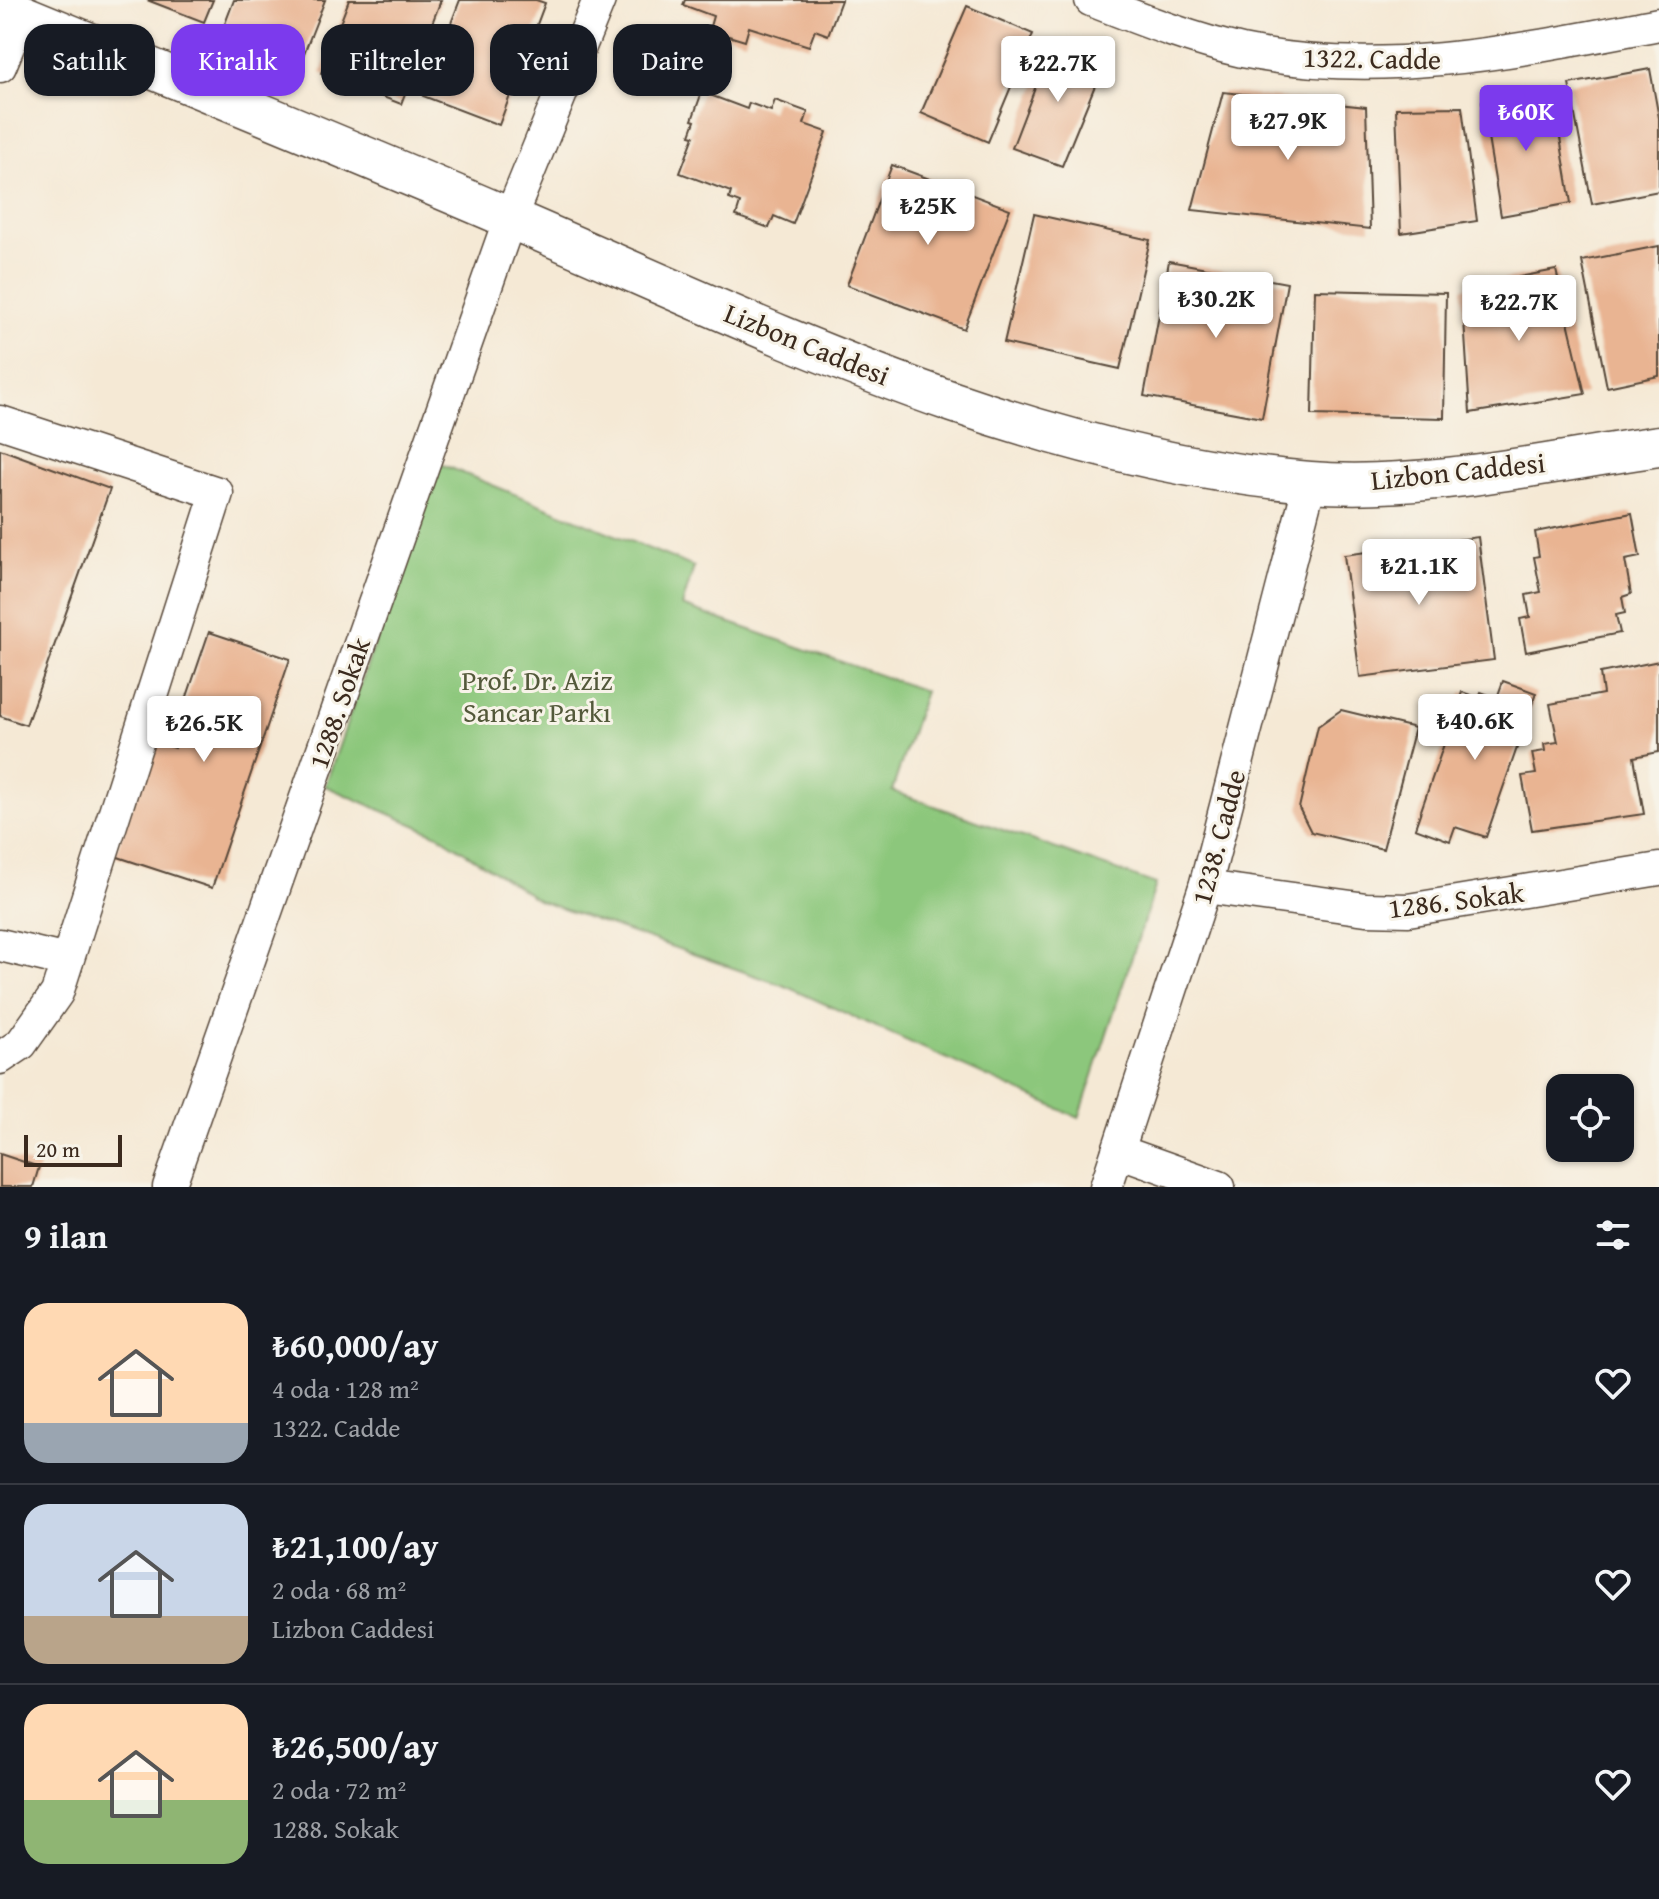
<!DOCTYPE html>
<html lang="tr">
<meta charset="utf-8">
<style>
body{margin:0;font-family:"Gentium Book Plus",serif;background:#20242c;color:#f1f3f6;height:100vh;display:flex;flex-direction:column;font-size:30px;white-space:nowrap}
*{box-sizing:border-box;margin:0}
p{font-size:26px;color:#9ea1a6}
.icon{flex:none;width:44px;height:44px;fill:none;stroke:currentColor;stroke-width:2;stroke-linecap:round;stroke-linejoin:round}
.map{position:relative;height:1187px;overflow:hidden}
.sheet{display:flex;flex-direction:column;background:#171b24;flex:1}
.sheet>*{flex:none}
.hud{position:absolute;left:24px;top:24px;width:800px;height:72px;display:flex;gap:16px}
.tools{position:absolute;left:1546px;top:1074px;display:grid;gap:16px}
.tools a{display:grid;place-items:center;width:88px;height:88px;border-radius:16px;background:#171b24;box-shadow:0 2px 6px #0004;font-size:40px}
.scale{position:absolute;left:24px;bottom:20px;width:98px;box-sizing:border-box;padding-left:8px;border:4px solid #3b2a1e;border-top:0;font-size:22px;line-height:28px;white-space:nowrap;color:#3b2a1e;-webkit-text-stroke:6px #f7f3e8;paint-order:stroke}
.price{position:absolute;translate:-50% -68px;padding:0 18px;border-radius:8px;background:#fff;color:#222;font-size:26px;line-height:52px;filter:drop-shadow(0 2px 4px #0008)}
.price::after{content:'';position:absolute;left:50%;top:48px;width:24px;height:18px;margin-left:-12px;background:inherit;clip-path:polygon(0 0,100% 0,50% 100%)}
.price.selected{background:#7c3aed;color:#fff}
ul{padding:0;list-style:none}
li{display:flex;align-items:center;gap:24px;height:200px;padding:0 24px}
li+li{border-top:2px solid #363941}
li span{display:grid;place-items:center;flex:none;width:224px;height:160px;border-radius:24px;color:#555}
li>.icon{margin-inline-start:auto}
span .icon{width:96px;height:96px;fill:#fffc;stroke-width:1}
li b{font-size:34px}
h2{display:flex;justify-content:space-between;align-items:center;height:96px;padding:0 24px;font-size:34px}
.tag{padding:0 28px;border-radius:24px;background:#171b24;box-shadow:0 2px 6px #0004;font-size:28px;line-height:72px}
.tag.selected{background:#7c3aed;color:#fff}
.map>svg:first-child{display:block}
.green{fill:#8cc77c;stroke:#64784d;stroke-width:2}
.building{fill:#e9b492}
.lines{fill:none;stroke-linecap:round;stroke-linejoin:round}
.minor-casing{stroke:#574739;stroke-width:35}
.major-casing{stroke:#574739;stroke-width:43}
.minor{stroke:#fff;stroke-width:32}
.major{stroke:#fff;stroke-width:40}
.labels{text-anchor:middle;stroke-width:6;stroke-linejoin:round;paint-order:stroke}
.street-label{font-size:28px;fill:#3b2a1e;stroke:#f7f3e8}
.park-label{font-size:28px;fill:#53593a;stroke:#f7f3e8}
</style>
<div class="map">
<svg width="1659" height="1187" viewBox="0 0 1659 1187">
<rect width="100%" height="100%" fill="#f7f3e8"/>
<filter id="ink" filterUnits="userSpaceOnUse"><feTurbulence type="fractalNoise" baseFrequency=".0125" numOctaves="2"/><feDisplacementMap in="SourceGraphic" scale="16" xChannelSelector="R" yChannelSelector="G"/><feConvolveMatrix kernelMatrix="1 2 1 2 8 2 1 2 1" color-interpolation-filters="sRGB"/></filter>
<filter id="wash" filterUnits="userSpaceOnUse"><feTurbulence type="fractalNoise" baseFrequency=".006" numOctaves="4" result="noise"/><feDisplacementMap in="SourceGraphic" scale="32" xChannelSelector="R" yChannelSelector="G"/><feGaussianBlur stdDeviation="1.8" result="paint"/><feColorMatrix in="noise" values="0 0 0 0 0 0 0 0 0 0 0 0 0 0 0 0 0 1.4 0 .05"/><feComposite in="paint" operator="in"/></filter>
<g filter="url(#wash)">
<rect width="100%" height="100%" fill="#f5e9d5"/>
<polygon class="green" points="438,463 694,567 682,606 925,691 892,791 1156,884 1079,1118 785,986 540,901 438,835 325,786"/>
<g id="blocks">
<g class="building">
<polygon points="147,0 213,0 204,22"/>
<polygon points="234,0 325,0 301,61 223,29"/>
<polygon points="349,0 441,0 401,104 321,73"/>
<polygon points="460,0 536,0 545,3 499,125 423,96"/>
<polygon points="685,0 841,0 828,35 815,30 809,46 749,27 745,41 709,30 713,16 683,5"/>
<polygon points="967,6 1033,34 988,142 921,113"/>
<polygon points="1052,44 1105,61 1062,166 1012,148"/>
<polygon points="1650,69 1659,118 1659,191 1592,204 1569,84"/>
<polygon points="1552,90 1571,203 1501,216 1482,102"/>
<polygon points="702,92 747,109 749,103 771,111 775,100 808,112 804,124 827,132 793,224 774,216 769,228 736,216 740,203 729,199 731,192 680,173 694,136 690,135 695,121 692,120"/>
<polygon points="1223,92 1366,107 1370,229 1192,210"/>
<polygon points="1462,107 1477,221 1401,233 1396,108"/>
<polygon points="892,165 1010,209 964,329 847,285"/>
<polygon points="1034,214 1150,240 1120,369 1004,343"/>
<polygon points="1659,246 1659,376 1607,387 1582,261"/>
<polygon points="1169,261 1287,283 1262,418 1144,396"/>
<polygon points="1556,270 1585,394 1470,413 1462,288"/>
<polygon points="1315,290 1446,293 1444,418 1312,415"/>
<polygon points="0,449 110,489 26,725 0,716"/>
<polygon points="1632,513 1640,557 1625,560 1631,594 1622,597 1625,613 1616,615 1620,633 1526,652 1520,619 1530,617 1526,595 1541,592 1534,557 1539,556 1535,532"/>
<polygon points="1478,537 1494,660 1360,677 1344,555"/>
<polygon points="209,632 290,659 212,888 115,856 154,741 175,748 181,731 176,729"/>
<polygon points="1659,661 1659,752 1634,757 1644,814 1532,830 1522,776 1536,774 1532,753 1545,751 1544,744 1558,742 1550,704 1603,694 1600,673"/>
<polygon points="1503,681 1536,693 1486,837 1455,827 1450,841 1415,828 1462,692 1479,698 1481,692 1497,698"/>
<polygon points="1341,710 1415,728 1383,849 1311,832 1299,808 1318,726"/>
<polygon points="0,1154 39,1167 33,1187 0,1187"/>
</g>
</g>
</g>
<g filter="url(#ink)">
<use href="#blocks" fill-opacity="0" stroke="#574739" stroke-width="2"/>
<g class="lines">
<defs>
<g id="minor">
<path d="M1091,0c49,19 99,39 151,51 139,29 280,-1 417,-27"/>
<polyline points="0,66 21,15"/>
<polyline points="0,422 217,493 57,993 21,1044 0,1058"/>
<polyline points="1205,887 1366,909 1408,910 1659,869"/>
<polyline points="0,945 67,961"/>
<polyline points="1118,1151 1219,1187"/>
<polyline points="169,1187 510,218 599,0"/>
<polyline points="1106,1187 1205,887 1310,482"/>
</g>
<path id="major" d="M0,6c176,73 353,144 528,220 249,108 506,234 782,256 113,9 237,-20 349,-36"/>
</defs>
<use href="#minor" class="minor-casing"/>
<use href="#major" class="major-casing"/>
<use href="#minor" class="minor"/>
<use href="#major" class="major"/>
</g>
</g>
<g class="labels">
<g class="street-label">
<text transform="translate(1372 58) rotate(1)" y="10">1322. Cadde</text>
<text transform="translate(807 344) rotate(22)" y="10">Lizbon Caddesi</text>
<text transform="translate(1458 471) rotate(-6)" y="10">Lizbon Caddesi</text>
<text transform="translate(339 703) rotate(-71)" y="10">1288. Sokak</text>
<text transform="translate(1218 837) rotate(-75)" y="10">1238. Cadde</text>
<text transform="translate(1456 900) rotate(-7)" y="10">1286. Sokak</text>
</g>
<g class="park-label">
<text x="537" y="690">Prof. Dr. Aziz<tspan x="537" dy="32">Sancar Parkı</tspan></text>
</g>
</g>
</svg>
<div class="tools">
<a><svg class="icon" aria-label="locate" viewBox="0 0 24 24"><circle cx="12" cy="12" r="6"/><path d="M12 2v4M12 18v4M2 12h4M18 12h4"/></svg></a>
</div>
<div class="scale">20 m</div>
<b class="price" style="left:1058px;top:104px">₺22.7K</b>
<b class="price selected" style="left:1526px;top:153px">₺60K</b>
<b class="price" style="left:1288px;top:162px">₺27.9K</b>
<b class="price" style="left:928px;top:247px">₺25K</b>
<b class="price" style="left:1216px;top:340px">₺30.2K</b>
<b class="price" style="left:1519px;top:343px">₺22.7K</b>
<b class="price" style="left:1419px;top:607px">₺21.1K</b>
<b class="price" style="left:1475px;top:762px">₺40.6K</b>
<b class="price" style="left:204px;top:764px">₺26.5K</b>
<div class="hud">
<a class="tag">Satılık</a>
<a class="tag selected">Kiralık</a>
<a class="tag">Filtreler</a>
<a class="tag">Yeni</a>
<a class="tag">Daire</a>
</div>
</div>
<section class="sheet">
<h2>9 ilan<svg class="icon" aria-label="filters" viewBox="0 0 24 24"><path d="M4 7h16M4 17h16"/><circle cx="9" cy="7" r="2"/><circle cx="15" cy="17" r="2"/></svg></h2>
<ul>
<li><span style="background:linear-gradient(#ffd9b3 75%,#9aa5b1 0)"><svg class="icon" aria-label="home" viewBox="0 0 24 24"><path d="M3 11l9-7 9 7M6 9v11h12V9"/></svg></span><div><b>₺60,000/ay</b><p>4 oda · 128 m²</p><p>1322. Cadde</p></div><svg class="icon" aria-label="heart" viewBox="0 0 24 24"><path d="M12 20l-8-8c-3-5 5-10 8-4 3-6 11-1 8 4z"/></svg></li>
<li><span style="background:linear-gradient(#c9d6e8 70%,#b9a48a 0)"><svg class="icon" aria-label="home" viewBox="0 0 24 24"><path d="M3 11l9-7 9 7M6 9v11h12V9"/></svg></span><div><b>₺21,100/ay</b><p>2 oda · 68 m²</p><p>Lizbon Caddesi</p></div><svg class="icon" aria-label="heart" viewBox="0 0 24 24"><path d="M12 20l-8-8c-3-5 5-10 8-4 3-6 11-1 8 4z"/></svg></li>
<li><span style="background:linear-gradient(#ffd9b3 60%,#8fb573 0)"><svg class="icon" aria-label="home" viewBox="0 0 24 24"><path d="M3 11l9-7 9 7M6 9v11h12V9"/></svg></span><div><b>₺26,500/ay</b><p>2 oda · 72 m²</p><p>1288. Sokak</p></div><svg class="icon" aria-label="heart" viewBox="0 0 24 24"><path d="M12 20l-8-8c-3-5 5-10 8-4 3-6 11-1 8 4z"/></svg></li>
</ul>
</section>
